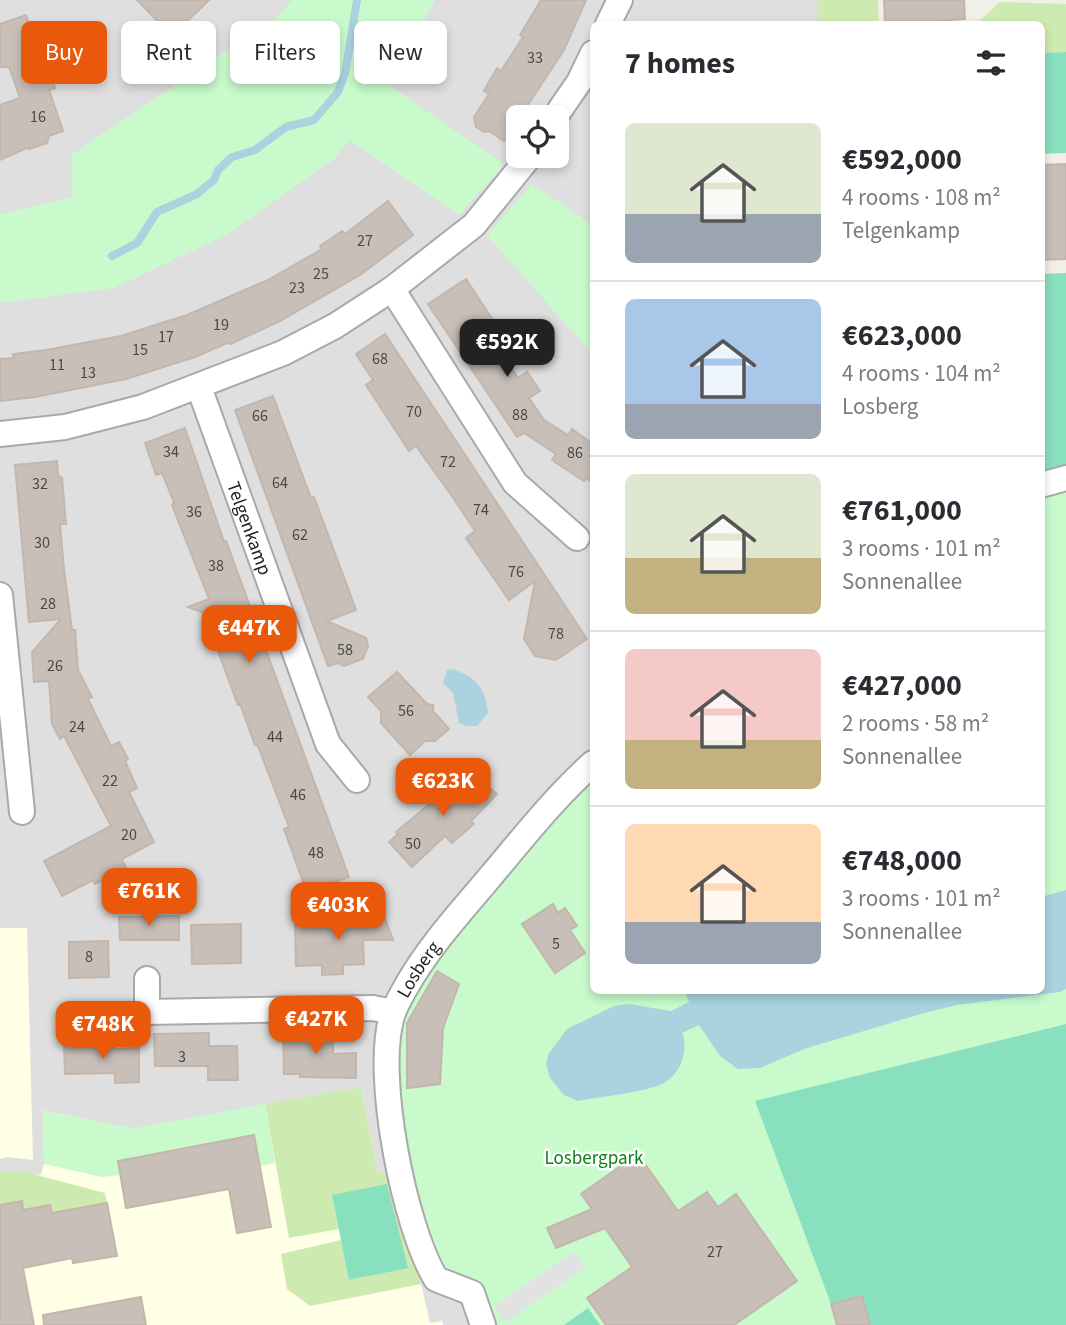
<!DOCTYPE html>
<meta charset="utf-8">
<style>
body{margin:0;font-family:"Source Sans 3",sans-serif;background:#f2f2f3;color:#2b2b33;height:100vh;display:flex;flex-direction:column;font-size:26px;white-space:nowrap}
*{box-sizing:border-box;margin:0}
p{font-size:23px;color:#7c7c81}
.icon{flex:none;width:38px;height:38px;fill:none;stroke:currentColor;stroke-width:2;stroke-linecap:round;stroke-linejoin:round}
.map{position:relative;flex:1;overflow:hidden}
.drawer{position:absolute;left:590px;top:21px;width:455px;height:973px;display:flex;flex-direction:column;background:#fff;border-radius:10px;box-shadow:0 4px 10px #0003}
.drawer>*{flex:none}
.guide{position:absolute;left:21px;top:21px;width:464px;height:63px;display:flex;gap:14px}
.fabs{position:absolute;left:506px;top:105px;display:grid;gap:14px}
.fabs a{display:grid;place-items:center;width:63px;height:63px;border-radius:10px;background:#fff;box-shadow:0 4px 10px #0003;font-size:35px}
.price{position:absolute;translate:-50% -60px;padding:0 16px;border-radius:14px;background:#ea580c;color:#fff;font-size:23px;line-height:46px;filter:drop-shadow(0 2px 4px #0008)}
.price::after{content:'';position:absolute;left:50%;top:42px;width:21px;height:16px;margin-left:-10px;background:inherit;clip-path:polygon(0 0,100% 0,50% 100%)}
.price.current{background:#222;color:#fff}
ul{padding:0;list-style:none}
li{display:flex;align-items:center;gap:21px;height:175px;padding:0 35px}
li+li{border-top:2px solid #e1e1e2}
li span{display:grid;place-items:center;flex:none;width:196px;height:140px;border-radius:10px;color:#555}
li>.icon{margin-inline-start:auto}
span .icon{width:84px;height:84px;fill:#fffc;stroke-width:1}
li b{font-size:30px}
h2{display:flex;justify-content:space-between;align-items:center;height:84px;padding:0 35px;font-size:30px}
.tag{padding:0 24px;border-radius:10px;background:#fff;box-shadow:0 4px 10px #0003;font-size:24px;line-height:63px}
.tag.current{background:#ea580c;color:#fff}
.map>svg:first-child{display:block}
.residential{fill:#e0dfdf;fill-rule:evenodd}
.education{fill:#ffffe5}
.grass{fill:#cdebb0}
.park{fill:#c8facc}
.pitch{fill:#88e0be}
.parking{fill:#e2e2e2}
.water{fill:#aad3df}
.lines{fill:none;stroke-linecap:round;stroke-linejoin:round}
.stream{stroke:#aad3df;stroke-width:8}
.building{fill:#c7bfb8;stroke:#c4b6ab;stroke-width:2}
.minor-casing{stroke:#a9a9a9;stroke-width:28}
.minor{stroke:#fff;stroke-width:24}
.labels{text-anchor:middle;stroke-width:5;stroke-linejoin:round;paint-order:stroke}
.number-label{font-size:16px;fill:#4b4948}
.street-label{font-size:19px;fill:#222;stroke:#fff}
.park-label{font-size:19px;fill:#0c8416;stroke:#fff}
</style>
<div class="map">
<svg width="1066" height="1325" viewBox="0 0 1066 1325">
<rect width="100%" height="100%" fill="#f2efe9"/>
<path class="residential" d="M0,0h817v24h-224v750l-148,499 26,5 9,6 15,41h-495zM518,117h38v39h-38z"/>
<g class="education">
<polygon points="0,928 27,928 33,1160 7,1157 0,1159"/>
<polygon points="361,1087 377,1171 397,1178 430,1323 442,1321 443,1325 0,1325 0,1172 41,1175 44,1164 43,1110 132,1129"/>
</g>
<g class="grass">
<polygon points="817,0 878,0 879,24 817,24"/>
<polygon points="1000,2 1066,4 1066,52 1041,53 1041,24 968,24 976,24"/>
<polygon points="361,1087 377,1171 397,1178 421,1284 310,1306 287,1289 281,1254 341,1240 350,1280 408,1267 332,1195 339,1229 289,1238 265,1104"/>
<polygon points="0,1172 25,1172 105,1193 107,1203 52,1213 50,1205 23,1210 21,1201 0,1205"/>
</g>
<g class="park">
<polygon points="292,0 435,0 390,86 504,164 459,215 349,140 334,159 228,234 114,288 0,303 0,214 73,197 71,155 277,17"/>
<polygon points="532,184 593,225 593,355 487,235"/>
<polygon points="1066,484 1066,1325 495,1325 480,1284 471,1278 445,1273 428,1235 414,1185 393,1090 393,1035 426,969 593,774 593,990 1041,990 1041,491"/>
<polygon points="265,1104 275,1163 260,1166 253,1135 118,1161 120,1175 102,1177 44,1164 43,1110 132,1129"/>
</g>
<g class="pitch">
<polygon points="1066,52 1066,153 1041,154 1041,53"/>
<polygon points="1066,273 1066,471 1041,478 1041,274"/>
<polygon points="1066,1024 1066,1325 870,1325 862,1296 831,1304 755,1101"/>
<polygon points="387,1184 408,1268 349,1280 332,1195"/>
<polygon points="588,1308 600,1325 564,1325"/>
</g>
<polygon class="parking" points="574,1252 585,1268 505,1322 494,1306"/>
<g class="water">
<path d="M451,669c24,6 35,20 37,44l-11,13h-10l-8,-3 -6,-30 -10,-10 4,-13z"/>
<path d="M1066,890v99l-6,3 -103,13 -33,8 -120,36 -44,19 -22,1 -18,-13 -21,-31 -17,8c7,16 -1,39 -16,49 -16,10 -68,15 -88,19l-14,-6 -14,-17 -4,-14 3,-11 18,-24 47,-23 15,-2 42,7 18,-9 -4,-11 356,-1v-93z"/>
</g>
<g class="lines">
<polyline class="stream" points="112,256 137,243 157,212 197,194 214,180 218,170 232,157 255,150 286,127 314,120 338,92 345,74 357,0"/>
</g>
<g class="building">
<polygon points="137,0 209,0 172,36"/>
<polygon points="541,0 586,0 564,50 504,141 489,131 484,132 476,127 474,117 489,94 484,91 497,68 501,71 523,37 520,35"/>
<polygon points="884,0 964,0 965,19 885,24"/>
<polygon points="26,15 45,69 48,68 55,88 49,90 63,131 49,136 47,143 29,149 29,147 0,160 0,105 20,98 9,67 0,67 0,24"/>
<polygon points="1066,164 1066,259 1041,260 1041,165"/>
<polygon points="388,201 413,235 360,275 280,321 231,344 227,343 195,357 126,379 35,397 0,401 0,359 14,358 13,354 46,350 121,336 187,315 268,280 322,249 320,246 342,231 345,234"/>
<polygon points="466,279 494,322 485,327 518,378 527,372 540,391 529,398 544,420 568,435 572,429 593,444 593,483 586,478 584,481 552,460 556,454 524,433 517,437 428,304"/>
<polygon points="385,334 587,639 556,660 535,656 524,639 535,581 509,600 466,538 475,531 454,499 416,446 409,451 366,385 373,380 356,354"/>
<polygon points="273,396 311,498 314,497 356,610 327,621 366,638 368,646 363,659 344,666 338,663 328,666 235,410"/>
<polygon points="185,428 224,542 226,541 349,877 314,890 306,890 284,829 289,827 258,746 255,745 240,704 238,705 218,651 221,646 209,615 188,607 209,599 172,505 174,502 162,473 156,475 145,443"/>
<polygon points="57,461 58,475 62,478 66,524 60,524 64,570 72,630 75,630 78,670 92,697 88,699 111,746 119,742 128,759 125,761 137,788 129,792 154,842 122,859 126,868 95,884 93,880 62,896 44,861 111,826 64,736 60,739 52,724 49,681 34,682 32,652 61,619 29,622 15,465"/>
<polygon points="397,672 427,704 433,705 433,711 449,729 435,741 425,741 410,755 381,723 381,711 368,697"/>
<polygon points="470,770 497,794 471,821 474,824 452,843 445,836 412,867 389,842 398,834 396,832"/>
<polygon points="553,904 558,913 565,908 577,926 570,930 585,953 555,973 522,924"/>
<polygon points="382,910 393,940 363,940 364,964 343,965 343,974 322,975 322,965 296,966 295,923 362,922 361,911"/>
<polygon points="179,916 179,940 120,940 119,917"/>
<polygon points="241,924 241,963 192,964 191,925"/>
<polygon points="108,941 109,977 69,978 69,942"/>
<polygon points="437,971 459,984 443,1028 440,1084 407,1088 407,1023"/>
<polygon points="333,1031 333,1054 356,1053 356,1078 300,1077 300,1074 284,1074 283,1032"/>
<polygon points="209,1033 209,1046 237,1046 238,1080 208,1080 208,1066 155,1066 154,1034"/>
<polygon points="114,1043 114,1049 139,1048 139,1082 115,1083 115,1073 65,1074 64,1044"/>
<polygon points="254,1135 271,1227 237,1233 229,1189 126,1208 118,1161"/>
<polygon points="638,1154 678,1211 707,1192 718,1207 736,1194 797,1281 734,1325 606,1325 587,1298 632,1267 605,1228 556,1248 547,1228 592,1209 581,1194"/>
<polygon points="22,1201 23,1210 50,1205 52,1213 107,1203 117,1256 73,1263 72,1258 23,1268 34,1325 0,1325 0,1205"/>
<polygon points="862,1296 870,1325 837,1325 831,1304"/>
<polygon points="141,1297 146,1325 44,1325 43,1315"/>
</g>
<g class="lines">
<defs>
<g id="minor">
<polyline points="608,24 620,0"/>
<polyline points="555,117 579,82 593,53"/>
<polyline points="392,289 515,483 577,538"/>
<path id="s1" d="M199,387l129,357 29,36"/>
<polyline points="0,434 65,427 143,407 283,353 335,326 392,289 474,225 530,156"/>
<polyline points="1041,485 1066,478"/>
<polyline points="0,595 22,812"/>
<polyline points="147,979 147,1012 373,1008 393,1012"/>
<path id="s2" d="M483,1325l-11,-32 -36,-14c-32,-53 -62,-204 -44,-263 3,-10 9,-20 14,-29 23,-41 54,-74 84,-110 33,-39 65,-80 103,-114"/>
</g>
</defs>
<use href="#minor" class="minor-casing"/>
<use href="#minor" class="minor"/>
</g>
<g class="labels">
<g class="number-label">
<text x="535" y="63">33</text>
<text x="38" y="122">16</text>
<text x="365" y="246">27</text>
<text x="321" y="279">25</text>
<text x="297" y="293">23</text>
<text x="221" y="330">19</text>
<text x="166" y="342">17</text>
<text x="140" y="355">15</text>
<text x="380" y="364">68</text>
<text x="57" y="370">11</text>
<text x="88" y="378">13</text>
<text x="414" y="417">70</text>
<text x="520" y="420">88</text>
<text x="260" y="421">66</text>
<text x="171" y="457">34</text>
<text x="575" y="458">86</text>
<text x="448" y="467">72</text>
<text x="280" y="488">64</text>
<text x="40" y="489">32</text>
<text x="481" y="515">74</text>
<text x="194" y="517">36</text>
<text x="300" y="540">62</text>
<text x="42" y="548">30</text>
<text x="216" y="571">38</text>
<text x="516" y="577">76</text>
<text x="48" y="609">28</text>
<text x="556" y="639">78</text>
<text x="345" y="655">58</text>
<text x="55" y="671">26</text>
<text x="406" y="716">56</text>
<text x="77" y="732">24</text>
<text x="275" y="742">44</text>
<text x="110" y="786">22</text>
<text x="298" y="800">46</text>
<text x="129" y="840">20</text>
<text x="413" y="849">50</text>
<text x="316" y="858">48</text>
<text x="556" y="949">5</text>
<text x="89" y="962">8</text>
<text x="182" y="1062">3</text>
<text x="715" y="1257">27</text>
</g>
<g class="street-label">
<text dy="7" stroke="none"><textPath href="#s1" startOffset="150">Telgenkamp</textPath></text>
<text dy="7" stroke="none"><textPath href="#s2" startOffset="397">Losberg</textPath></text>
</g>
<g class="park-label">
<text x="594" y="1164">Losbergpark</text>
</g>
</g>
</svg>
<div class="fabs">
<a><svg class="icon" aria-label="locate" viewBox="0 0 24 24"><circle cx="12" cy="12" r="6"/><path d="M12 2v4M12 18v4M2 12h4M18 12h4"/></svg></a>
</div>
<b class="price current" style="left:507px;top:379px">€592K</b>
<b class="price" style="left:249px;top:665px">€447K</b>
<b class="price" style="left:443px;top:818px">€623K</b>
<b class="price" style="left:149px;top:928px">€761K</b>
<b class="price" style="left:338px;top:942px">€403K</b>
<b class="price" style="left:316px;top:1056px">€427K</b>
<b class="price" style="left:103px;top:1061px">€748K</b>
<div class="guide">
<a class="tag current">Buy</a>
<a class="tag">Rent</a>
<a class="tag">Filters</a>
<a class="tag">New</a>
</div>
<section class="drawer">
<h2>7 homes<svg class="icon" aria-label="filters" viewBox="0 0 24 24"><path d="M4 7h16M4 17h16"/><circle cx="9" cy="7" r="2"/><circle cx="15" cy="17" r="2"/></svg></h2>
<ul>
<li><span style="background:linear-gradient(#dfe7d0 65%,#9aa5b1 0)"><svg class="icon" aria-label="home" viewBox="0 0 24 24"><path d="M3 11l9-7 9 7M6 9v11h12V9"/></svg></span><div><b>€592,000</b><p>4 rooms · 108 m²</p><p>Telgenkamp</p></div></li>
<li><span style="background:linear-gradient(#a9c7e8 75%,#9aa5b1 0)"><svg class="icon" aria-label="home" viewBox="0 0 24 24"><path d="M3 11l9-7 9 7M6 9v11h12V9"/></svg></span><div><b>€623,000</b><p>4 rooms · 104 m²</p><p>Losberg</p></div></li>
<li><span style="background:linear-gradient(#dfe7d0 60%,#c2b280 0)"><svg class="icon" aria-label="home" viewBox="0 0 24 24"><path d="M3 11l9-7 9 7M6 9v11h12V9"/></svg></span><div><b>€761,000</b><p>3 rooms · 101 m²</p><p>Sonnenallee</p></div></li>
<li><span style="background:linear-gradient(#f6c9c9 65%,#c2b280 0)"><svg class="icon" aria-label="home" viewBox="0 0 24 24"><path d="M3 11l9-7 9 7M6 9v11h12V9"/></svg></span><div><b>€427,000</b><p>2 rooms · 58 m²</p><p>Sonnenallee</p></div></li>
<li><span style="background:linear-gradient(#ffd9b3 70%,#9aa5b1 0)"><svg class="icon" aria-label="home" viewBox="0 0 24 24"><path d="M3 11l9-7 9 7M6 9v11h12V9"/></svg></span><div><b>€748,000</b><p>3 rooms · 101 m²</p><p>Sonnenallee</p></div></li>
</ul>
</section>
</div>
